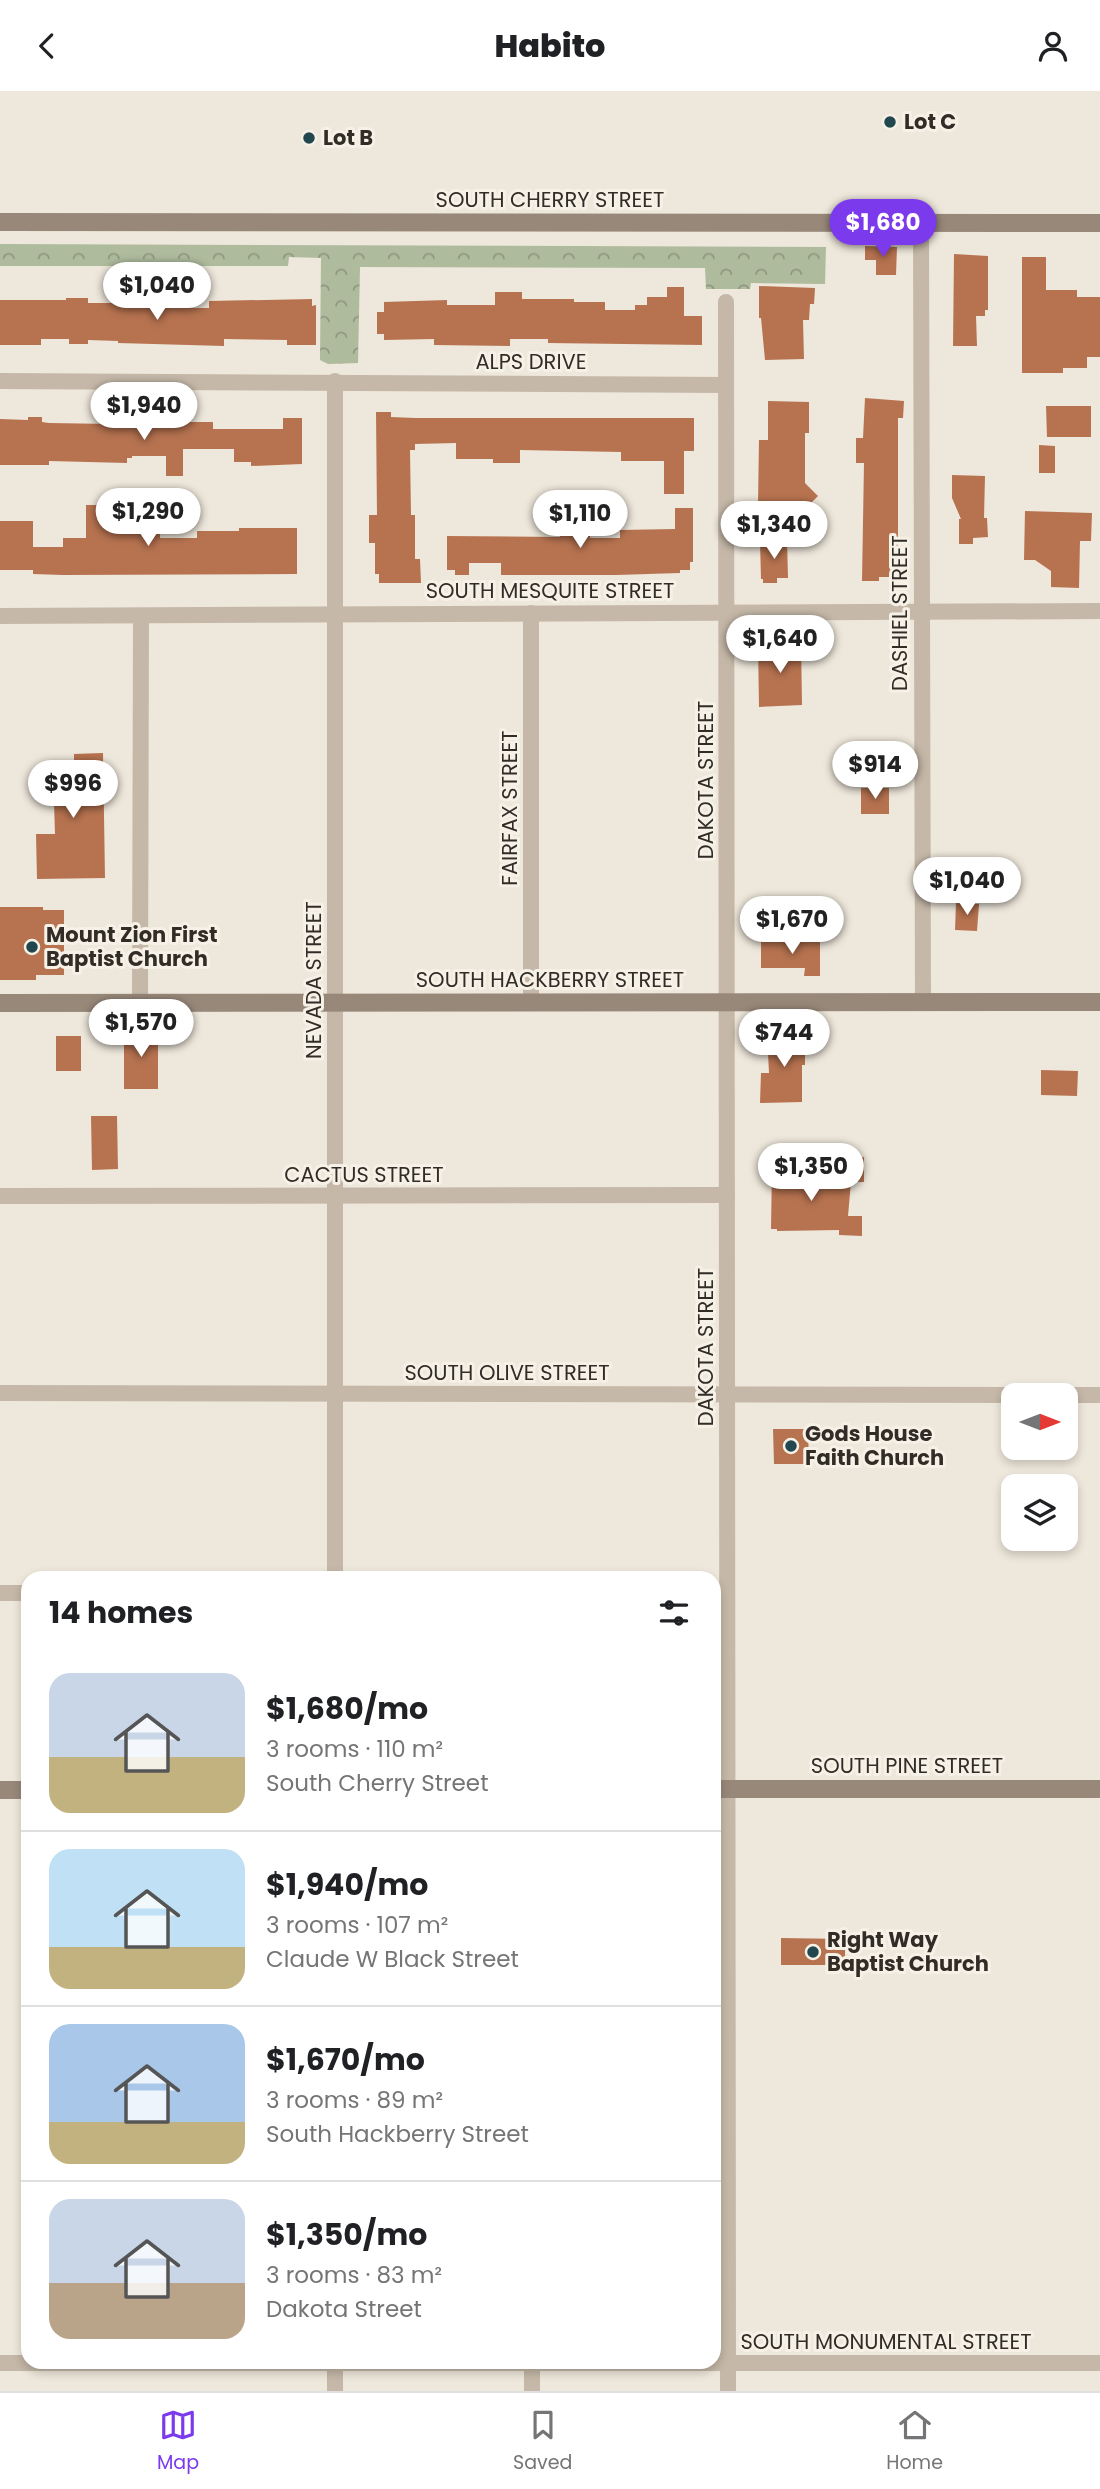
<!DOCTYPE html>
<meta charset="utf-8">
<style>
body{margin:0;font-family:Poppins,sans-serif;background:#f6f6f6;color:#202124;height:100vh;display:flex;flex-direction:column;font-size:26px;white-space:nowrap}
*{box-sizing:border-box;margin:0}
p{font-size:23px;color:#757577}
.icon{flex:none;width:38px;height:38px;fill:none;stroke:currentColor;stroke-width:2;stroke-linecap:round;stroke-linejoin:round}
.map{position:relative;flex:1;overflow:hidden}
.details{position:absolute;left:21px;top:1480px;width:700px;height:798px;display:flex;flex-direction:column;background:#fff;border-radius:21px;box-shadow:0 4px 10px #0003}
.details>*{flex:none}
.needle{width:46px;rotate:90deg}
.controls{position:absolute;left:1001px;top:1292px;display:grid;gap:14px}
.controls a{display:grid;place-items:center;width:77px;height:77px;border-radius:14px;background:#fff;box-shadow:0 4px 10px #0003;font-size:35px}
.price{position:absolute;translate:-50% -60px;padding:0 16px;border-radius:24px;background:#fff;color:#222;font-size:23px;line-height:46px;filter:drop-shadow(0 2px 4px #0008)}
.price::after{content:'';position:absolute;left:50%;top:42px;width:21px;height:16px;margin-left:-10px;background:inherit;clip-path:polygon(0 0,100% 0,50% 100%)}
.price.current{background:#7c3aed;color:#fff}
ul{padding:0;list-style:none}
li{display:flex;align-items:center;gap:21px;height:175px;padding:0 28px}
li+li{border-top:2px solid #e0e0e0}
li span{display:grid;place-items:center;flex:none;width:196px;height:140px;border-radius:21px;color:#555}
li>.icon{margin-inline-start:auto}
span .icon{width:84px;height:84px;fill:#fffc;stroke-width:1}
li b{font-size:30px}
h2{display:flex;justify-content:space-between;align-items:center;height:84px;padding:0 28px;font-size:30px}
header{display:flex;justify-content:space-between;align-items:center;height:91px;padding:0 28px;background:#fff;font-size:32px;font-weight:800}
.tabs{display:flex;justify-content:space-around;align-items:center;height:98px;border-top:2px solid #e0e0e0;background:#fff;font-size:19px;color:#757577}
.tabs a{display:grid;justify-items:center;gap:4px}
.tabs .current{color:#7c3aed}
.map>svg:first-child{display:block}
.forest{fill:url(#forest-crowns)}
.building{fill:#b77350}
.lines{fill:none;stroke-linecap:round;stroke-linejoin:round}
.street{stroke:#c5b8a8;stroke-width:16}
.secondary{stroke:#98887a;stroke-width:18}
.poi-dot{fill:#22474f;stroke:#f6f1e6;stroke-width:2.5}
.labels{text-anchor:middle;stroke-width:6;stroke-linejoin:round;paint-order:stroke}
.poi-label{font-size:21px;font-weight:bold;fill:#322c27;stroke:#f6f1e6;text-anchor:start}
.street-label{font-size:21px;fill:#322c27;stroke:#f6f1e6}
</style>
<header><svg class="icon" aria-label="back" viewBox="0 0 24 24"><path d="M15 5l-7 7 7 7"/></svg>Habito<svg class="icon" aria-label="person" viewBox="0 0 24 24"><circle cx="12" cy="8" r="4"/><path d="M4 21q1-7 8-7t8 7"/></svg></header>
<div class="map">
<svg width="1100" height="2300" viewBox="0 0 1100 2300">
<defs>
<pattern id="forest-crowns" width="20" height="18" patternUnits="userSpaceOnUse" patternTransform="scale(1.75)"><rect width="20" height="18" fill="#aebb9d"/><path d="M2 6a3 3 0 1 1 6 0M12 15a3 3 0 1 1 6 0" fill="none" stroke="#8e9880"/></pattern>
</defs>
<rect width="100%" height="100%" fill="#eee7db"/>
<polygon class="forest" points="0,153 826,156 825,193 751,192 750,198 706,198 705,177 360,176 358,272 328,273 320,269 321,167 289,166 288,175 0,175"/>
<g class="building">
<polygon points="865,155 897,156 896,184 876,184 876,169 865,169"/>
<polygon points="954,163 988,165 988,219 985,219 985,225 976,225 977,255 953,255"/>
<polygon points="1022,166 1046,166 1046,199 1077,199 1077,206 1100,206 1100,266 1087,266 1087,277 1063,277 1063,282 1022,282"/>
<polygon points="759,195 815,197 814,213 810,213 809,229 803,229 804,268 765,269 761,227 759,227"/>
<polygon points="667,196 684,196 684,225 702,225 702,254 548,252 548,248 510,248 510,255 434,254 434,248 384,249 384,243 377,243 377,221 384,221 384,211 447,209 447,214 495,214 495,201 522,201 522,208 574,208 574,211 605,211 605,219 635,219 635,214 647,214 647,206 667,206"/>
<polygon points="66,207 88,207 88,212 122,212 122,207 181,208 180,217 209,217 209,210 312,208 312,215 316,214 316,254 287,254 287,249 224,248 224,255 118,252 118,250 88,249 88,253 69,253 69,248 41,248 41,254 0,254 0,209 66,209"/>
<polygon points="865,307 904,310 903,327 898,327 898,474 897,474 896,486 879,486 879,490 862,490 864,372 856,372 856,347 863,347"/>
<polygon points="768,310 809,311 809,342 805,342 805,392 818,405 804,419 798,413 758,413 759,349 768,349"/>
<polygon points="1046,315 1091,315 1091,346 1047,346"/>
<polygon points="376,321 391,321 391,326 415,327 694,327 694,360 684,360 684,403 664,403 664,370 621,370 621,361 520,359 520,372 493,372 493,368 456,368 456,352 415,353 415,359 410,359 411,424 415,424 415,468 420,468 421,492 379,492 379,483 375,483 375,452 369,452 369,424 377,424"/>
<polygon points="28,326 42,326 42,331 49,332 112,333 112,326 131,326 132,330 167,330 167,326 183,326 183,331 213,331 213,338 283,338 283,327 302,327 302,373 251,375 251,371 234,371 234,358 183,358 183,385 166,385 166,365 132,365 132,367 127,367 127,372 49,370 49,374 0,374 0,328 28,329"/>
<polygon points="1039,354 1055,355 1055,382 1039,382"/>
<polygon points="952,384 985,385 984,427 987,427 988,446 973,447 973,453 959,453 959,428 961,428 952,407"/>
<polygon points="86,414 160,414 160,447 197,447 197,440 239,440 239,437 297,437 297,483 63,484 33,483 33,479 0,479 0,430 33,430 33,456 63,456 63,447 86,447"/>
<polygon points="559,415 590,415 590,447 620,447 620,439 675,438 675,417 693,417 693,471 690,471 690,479 680,479 680,482 616,484 501,484 501,472 469,472 469,484 455,484 455,479 447,479 447,445 560,446"/>
<polygon points="1025,420 1092,422 1091,450 1080,450 1079,497 1051,496 1051,480 1035,469 1024,469"/>
<polygon points="787,449 788,487 777,487 777,492 763,492 763,488 761,488 760,450"/>
<polygon points="801,551 802,614 759,616 758,553"/>
<polygon points="103,662 105,787 37,788 36,743 55,743 54,711 38,711 38,674 74,674 74,663"/>
<rect x="861" y="697" width="28" height="26"/>
<polygon points="956,812 979,813 977,840 955,839"/>
<polygon points="0,816 43,816 43,819 64,819 64,884 36,884 36,889 0,889"/>
<polygon points="761,850 820,850 820,885 804,885 805,877 761,877"/>
<rect x="124" y="938" width="34" height="60"/>
<polygon points="767,942 805,942 805,974 802,974 802,1011 760,1012 761,982 769,982"/>
<rect x="56" y="945" width="25" height="35"/>
<polygon points="1041,979 1078,980 1077,1005 1041,1004"/>
<polygon points="91,1025 117,1025 118,1078 92,1079"/>
<polygon points="848,1066 864,1066 864,1091 847,1091"/>
<polygon points="772,1077 820,1077 819,1089 851,1091 848,1125 862,1125 862,1145 839,1144 839,1139 777,1140 777,1138 771,1138"/>
<polygon points="773,1338 808,1338 809,1373 774,1373"/>
<polygon points="781,1847 845,1848 845,1874 781,1874"/>
</g>
<g class="lines">
<g class="street">
<polyline points="921,132 923,911"/>
<polyline points="726,211 728,2300"/>
<polyline points="0,290 726,294"/>
<polyline points="335,290 335,1488"/>
<polyline points="531,522 531,911"/>
<polyline points="0,525 1100,520"/>
<polyline points="140,911 141,525"/>
<polyline points="0,1105 727,1104"/>
<polyline points="0,1302 1013,1304"/>
<polyline points="1066,1304 1100,1304"/>
<polyline points="0,1502 28,1502"/>
<polyline points="0,2272 1100,2272"/>
<polyline points="532,2272 532,2300"/>
<polyline points="335,2300 335,2272"/>
</g>
<g class="secondary">
<polyline points="0,131 1100,132"/>
<polyline points="0,912 1100,911"/>
<polyline points="714,1698 1100,1698"/>
<polyline points="0,1699 28,1699"/>
</g>
</g>
<g class="poi-dot">
<circle cx="890" cy="31" r="7"/>
<circle cx="309" cy="47" r="7"/>
<circle cx="32" cy="856" r="7"/>
<circle cx="791" cy="1355" r="7"/>
<circle cx="813" cy="1861" r="7"/>
</g>
<g class="labels">
<g class="poi-label">
<text x="904" y="38">Lot C</text>
<text x="323" y="54">Lot B</text>
<text x="46" y="851">Mount Zion First<tspan x="46" dy="24">Baptist Church</tspan></text>
<text x="805" y="1350">Gods House<tspan x="805" dy="24">Faith Church</tspan></text>
<text x="827" y="1856">Right Way<tspan x="827" dy="24">Baptist Church</tspan></text>
</g>
<g class="street-label">
<text x="550" y="116">SOUTH CHERRY STREET</text>
<text x="531" y="278">ALPS DRIVE</text>
<text x="550" y="507">SOUTH MESQUITE STREET</text>
<text transform="translate(900 522) rotate(-90)" y="7">DASHIEL STREET</text>
<text transform="translate(706 689) rotate(-90)" y="7">DAKOTA STREET</text>
<text transform="translate(510 717) rotate(-90)" y="7">FAIRFAX STREET</text>
<text transform="translate(314 889) rotate(-90)" y="7">NEVADA STREET</text>
<text x="550" y="896">SOUTH HACKBERRY STREET</text>
<text x="364" y="1091">CACTUS STREET</text>
<text transform="translate(706 1256) rotate(-90)" y="7">DAKOTA STREET</text>
<text x="507" y="1289">SOUTH OLIVE STREET</text>
<text x="907" y="1682">SOUTH PINE STREET</text>
<text x="886" y="2258">SOUTH MONUMENTAL STREET</text>
</g>
</g>
</svg>
<div class="controls">
<a><svg class="needle" viewBox="-14 -14 28 28"><path d="M0-13l5 13h-10z" fill="#e53935"/><path d="M0 13l5-13h-10z" fill="#757577"/></svg></a>
<a><svg class="icon" aria-label="layers" viewBox="0 0 24 24"><path d="M12 4l9 5-9 5-9-5zM3 14l9 5 9-5"/></svg></a>
</div>
<b class="price current" style="left:883px;top:168px">$1,680</b>
<b class="price" style="left:157px;top:231px">$1,040</b>
<b class="price" style="left:144px;top:351px">$1,940</b>
<b class="price" style="left:148px;top:457px">$1,290</b>
<b class="price" style="left:580px;top:459px">$1,110</b>
<b class="price" style="left:774px;top:470px">$1,340</b>
<b class="price" style="left:780px;top:584px">$1,640</b>
<b class="price" style="left:875px;top:710px">$914</b>
<b class="price" style="left:73px;top:729px">$996</b>
<b class="price" style="left:967px;top:826px">$1,040</b>
<b class="price" style="left:792px;top:865px">$1,670</b>
<b class="price" style="left:141px;top:968px">$1,570</b>
<b class="price" style="left:784px;top:978px">$744</b>
<b class="price" style="left:811px;top:1112px">$1,350</b>
<section class="details">
<h2>14 homes<svg class="icon" aria-label="filters" viewBox="0 0 24 24"><path d="M4 7h16M4 17h16"/><circle cx="9" cy="7" r="2"/><circle cx="15" cy="17" r="2"/></svg></h2>
<ul>
<li><span style="background:linear-gradient(#c9d6e8 60%,#c2b280 0)"><svg class="icon" aria-label="home" viewBox="0 0 24 24"><path d="M3 11l9-7 9 7M6 9v11h12V9"/></svg></span><div><b>$1,680/mo</b><p>3 rooms · 110 m²</p><p>South Cherry Street</p></div></li>
<li><span style="background:linear-gradient(#bfe0f5 70%,#c2b280 0)"><svg class="icon" aria-label="home" viewBox="0 0 24 24"><path d="M3 11l9-7 9 7M6 9v11h12V9"/></svg></span><div><b>$1,940/mo</b><p>3 rooms · 107 m²</p><p>Claude W Black Street</p></div></li>
<li><span style="background:linear-gradient(#a9c7e8 70%,#c2b280 0)"><svg class="icon" aria-label="home" viewBox="0 0 24 24"><path d="M3 11l9-7 9 7M6 9v11h12V9"/></svg></span><div><b>$1,670/mo</b><p>3 rooms · 89 m²</p><p>South Hackberry Street</p></div></li>
<li><span style="background:linear-gradient(#c9d6e8 60%,#b9a48a 0)"><svg class="icon" aria-label="home" viewBox="0 0 24 24"><path d="M3 11l9-7 9 7M6 9v11h12V9"/></svg></span><div><b>$1,350/mo</b><p>3 rooms · 83 m²</p><p>Dakota Street</p></div></li>
</ul>
</section>
</div>
<nav class="tabs">
<a class="current"><svg class="icon" aria-label="map" viewBox="0 0 24 24"><path d="M3 6l6-2 6 2 6-2v14l-6 2-6-2-6 2zM9 4v14M15 6v14"/></svg>Map</a>
<a><svg class="icon" aria-label="saved" viewBox="0 0 24 24"><path d="M7 4h10v16l-5-4-5 4z"/></svg>Saved</a>
<a><svg class="icon" aria-label="home" viewBox="0 0 24 24"><path d="M3 11l9-7 9 7M6 9v11h12V9"/></svg>Home</a>
</nav>
